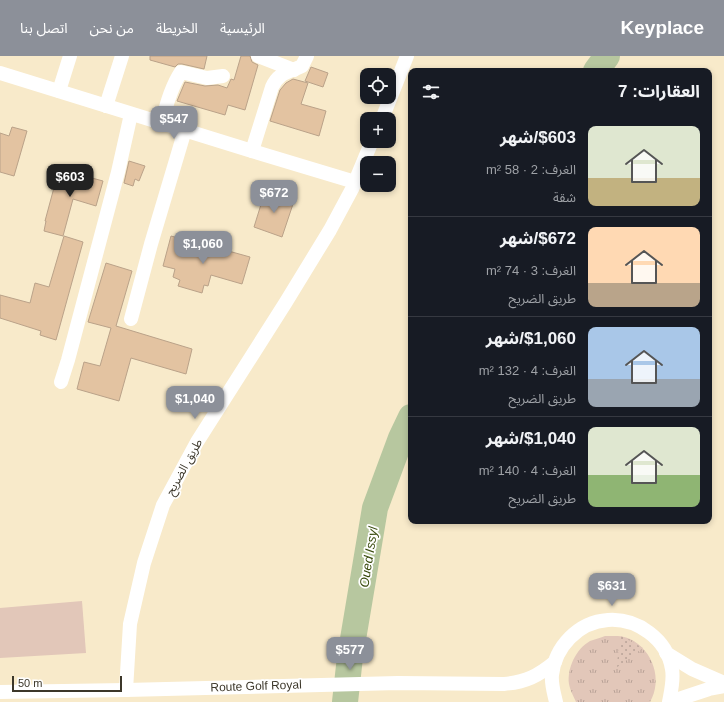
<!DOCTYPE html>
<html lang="ar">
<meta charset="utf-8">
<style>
body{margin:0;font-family:Helvetica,"Noto Sans Arabic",sans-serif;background:#242831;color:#f1f3f6;direction:rtl;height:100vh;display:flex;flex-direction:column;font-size:15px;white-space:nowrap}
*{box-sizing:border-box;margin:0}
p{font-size:13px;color:#9ea1a6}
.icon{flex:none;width:22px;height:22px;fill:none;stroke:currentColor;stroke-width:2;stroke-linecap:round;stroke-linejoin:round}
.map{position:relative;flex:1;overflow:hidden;direction:ltr}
.sheet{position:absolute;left:408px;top:12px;width:304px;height:456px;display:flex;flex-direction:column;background:#171b24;border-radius:8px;box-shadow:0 2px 6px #0003;direction:rtl}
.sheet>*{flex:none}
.controls{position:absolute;left:360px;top:12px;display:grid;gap:8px}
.controls a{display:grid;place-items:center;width:36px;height:36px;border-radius:8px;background:#171b24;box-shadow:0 2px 6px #0003;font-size:20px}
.scale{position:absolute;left:12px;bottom:10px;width:110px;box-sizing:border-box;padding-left:4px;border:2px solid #3c372a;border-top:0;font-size:11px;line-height:14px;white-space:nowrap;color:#3c372a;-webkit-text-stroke:3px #fff;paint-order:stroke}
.price{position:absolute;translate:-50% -34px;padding:0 9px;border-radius:8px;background:#8c9099;color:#fff;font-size:13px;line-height:26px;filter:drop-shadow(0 1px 2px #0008)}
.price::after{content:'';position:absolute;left:50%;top:24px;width:12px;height:9px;margin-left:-6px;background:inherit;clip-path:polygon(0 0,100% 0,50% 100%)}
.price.active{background:#222;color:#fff}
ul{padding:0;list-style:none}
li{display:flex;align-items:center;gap:12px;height:100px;padding:0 12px}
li+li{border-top:1px solid #363941}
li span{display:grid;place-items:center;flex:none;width:112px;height:80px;border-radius:8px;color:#555}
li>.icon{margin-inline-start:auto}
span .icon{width:48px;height:48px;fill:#fffc;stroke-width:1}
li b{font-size:17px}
h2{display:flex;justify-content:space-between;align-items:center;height:48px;padding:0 12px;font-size:17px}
header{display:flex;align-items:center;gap:24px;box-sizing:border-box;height:56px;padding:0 20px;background:#8c9099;color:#fff}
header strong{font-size:19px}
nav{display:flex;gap:22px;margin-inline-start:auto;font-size:14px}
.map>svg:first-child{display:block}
.grass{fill:url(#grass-tufts)}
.park{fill:url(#park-dots)}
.pitch{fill:#e2c7b9}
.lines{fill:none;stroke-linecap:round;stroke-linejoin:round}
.river{stroke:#b7c79f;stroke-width:26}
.building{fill:#e3c3a1;stroke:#baa289}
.minor{stroke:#fff;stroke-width:14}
.labels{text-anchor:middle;stroke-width:3.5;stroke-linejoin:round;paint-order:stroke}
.street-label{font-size:12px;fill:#3c372a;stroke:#fff}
.water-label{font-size:13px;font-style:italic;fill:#384a0c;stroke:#fff}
</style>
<header>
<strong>Keyplace</strong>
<nav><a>الرئيسية</a><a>الخريطة</a><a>من نحن</a><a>اتصل بنا</a></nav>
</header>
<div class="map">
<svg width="724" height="646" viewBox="0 0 724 646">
<defs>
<pattern id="grass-tufts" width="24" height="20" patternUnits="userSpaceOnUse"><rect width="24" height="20" fill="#e2c7b9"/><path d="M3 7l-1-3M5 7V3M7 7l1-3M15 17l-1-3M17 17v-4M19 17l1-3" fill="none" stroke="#b8a297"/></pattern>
<pattern id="park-dots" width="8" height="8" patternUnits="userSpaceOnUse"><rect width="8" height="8" fill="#e2c7b9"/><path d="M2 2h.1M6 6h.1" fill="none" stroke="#b8a297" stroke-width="1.8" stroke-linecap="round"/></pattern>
</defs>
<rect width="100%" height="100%" fill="#f8eaca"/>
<path class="grass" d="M605,580c9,0 17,-1 25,3 23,11 33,41 20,63h-74c-2,-5 -6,-12 -7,-18 -2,-16 7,-35 21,-43 5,-2 11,-3 15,-5z"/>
<polygon class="park" points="621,580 643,592 616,612"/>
<polygon class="pitch" points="82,545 86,597 0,602 0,552"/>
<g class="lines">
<g class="river">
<polyline points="596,15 607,0"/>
<polyline points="345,646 350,601 375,452 401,382 411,361"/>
</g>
</g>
<g class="building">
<polygon points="150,0 207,0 204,13 182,8 178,8 175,11 150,4"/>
<polygon points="241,0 250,0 252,6 258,9 245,54 228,49 225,59 177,45 185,26 205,30 218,29 227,32 231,23 234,24"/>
<polygon points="311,11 328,17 323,31 305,25"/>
<polygon points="293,23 308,27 301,48 326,55 319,80 270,65 280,34 286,27"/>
<polygon points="12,71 27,75 14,120 0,116 0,77 9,80"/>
<polygon points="129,105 145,110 139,125 135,123 133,130 124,127"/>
<polygon points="59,113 103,125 96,150 73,143 63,180 44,175 46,165 45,165"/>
<polygon points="272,128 285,145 293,148 282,181 254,171 263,142 267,143"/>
<polygon points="64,180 83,186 56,284 40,279 41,275 0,262 0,239 30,247 35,227 49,231"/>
<polygon points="171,180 189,185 187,193 211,200 214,191 250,201 242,228 211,219 208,230 204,229 202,237 178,230 180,224 173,221 175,213 163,210"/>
<polygon points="106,207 132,215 116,270 192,293 186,318 131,302 119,345 77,333 84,306 100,310 111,272 88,266"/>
</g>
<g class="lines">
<g class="minor">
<polyline points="258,0 294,14"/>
<polyline points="0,17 252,95 355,126"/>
<polyline points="59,35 70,0"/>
<polyline points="106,50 122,0"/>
<polyline points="382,63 407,0"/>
<path d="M162,67c4,-18 9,-36 19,-51l26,6 16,-2"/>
<path d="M252,95l20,-64c7,-15 16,-14 30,-21l5,-10"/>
<polyline points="131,263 151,188 185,74"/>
<polyline points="61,326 68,304 118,116 131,58"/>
<polyline points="666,597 692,613 724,627"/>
<polyline points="126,634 130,568 144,507 163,449 197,386 286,246 330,174 352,133 372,85"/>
<path d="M0,636l126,-2 272,-7 106,1c22,-2 34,-8 51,-22"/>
<path d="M556,646c-2,-9 -5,-18 -4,-27 3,-28 26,-53 56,-55 29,-2 59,19 64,49 2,11 -1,22 -3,33"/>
<polyline points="670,646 709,633 724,630"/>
</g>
</g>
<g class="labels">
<g class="street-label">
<text transform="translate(184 411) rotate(-61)" y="4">طريق الضريح</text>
<text transform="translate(256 630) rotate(-2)" y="4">Route Golf Royal</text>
</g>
<g class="water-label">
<text transform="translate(368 501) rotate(-81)" y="5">Oued Issyl</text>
</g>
</g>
</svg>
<div class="controls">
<a><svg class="icon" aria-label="locate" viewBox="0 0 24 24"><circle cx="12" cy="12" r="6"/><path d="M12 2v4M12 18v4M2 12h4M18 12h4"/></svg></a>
<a>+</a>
<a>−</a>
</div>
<div class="scale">50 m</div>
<b class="price" style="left:174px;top:84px">$547</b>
<b class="price active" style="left:70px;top:142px">$603</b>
<b class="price" style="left:274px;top:158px">$672</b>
<b class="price" style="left:203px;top:209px">$1,060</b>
<b class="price" style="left:195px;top:364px">$1,040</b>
<b class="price" style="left:612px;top:551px">$631</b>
<b class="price" style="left:350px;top:615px">$577</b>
<section class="sheet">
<h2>العقارات: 7<svg class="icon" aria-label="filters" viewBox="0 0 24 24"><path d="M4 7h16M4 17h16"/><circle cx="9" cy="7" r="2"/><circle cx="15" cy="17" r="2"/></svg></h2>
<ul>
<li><span style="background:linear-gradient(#dfe7d0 65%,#c2b280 0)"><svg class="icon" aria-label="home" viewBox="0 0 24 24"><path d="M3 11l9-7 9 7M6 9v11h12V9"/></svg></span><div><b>$603/شهر</b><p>الغرف: 2 · 58 m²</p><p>شقة</p></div></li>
<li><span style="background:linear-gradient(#ffd9b3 70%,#b9a48a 0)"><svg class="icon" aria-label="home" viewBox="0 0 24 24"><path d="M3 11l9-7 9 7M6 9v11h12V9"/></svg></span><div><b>$672/شهر</b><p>الغرف: 3 · 74 m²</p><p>طريق الضريح</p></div></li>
<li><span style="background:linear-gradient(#a9c7e8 65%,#9aa5b1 0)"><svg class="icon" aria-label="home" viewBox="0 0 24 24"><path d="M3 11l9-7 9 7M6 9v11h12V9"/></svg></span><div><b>$1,060/شهر</b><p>الغرف: 4 · 132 m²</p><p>طريق الضريح</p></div></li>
<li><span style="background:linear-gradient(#dfe7d0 60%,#8fb573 0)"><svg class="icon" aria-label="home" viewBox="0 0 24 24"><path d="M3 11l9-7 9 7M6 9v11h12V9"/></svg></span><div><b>$1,040/شهر</b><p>الغرف: 4 · 140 m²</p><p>طريق الضريح</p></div></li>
</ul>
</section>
</div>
